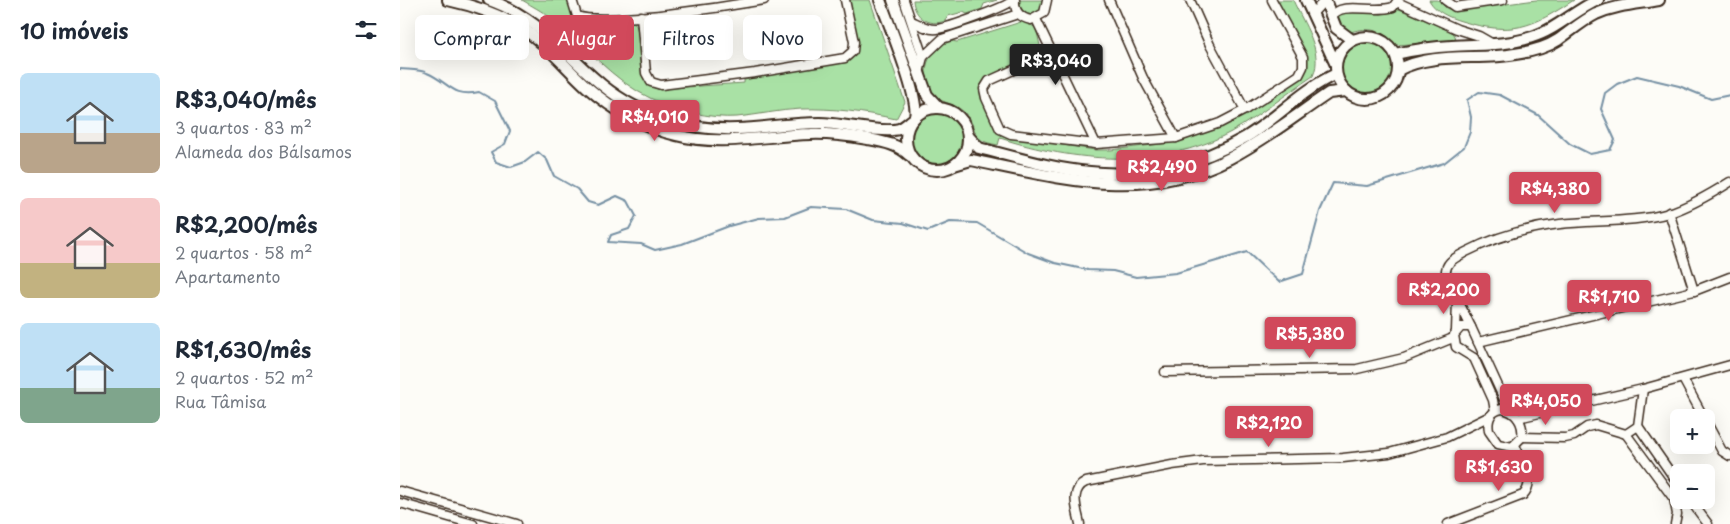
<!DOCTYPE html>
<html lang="pt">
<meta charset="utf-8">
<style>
body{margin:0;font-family:"Playpen Sans",sans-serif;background:#f2f2f3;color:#1f2937;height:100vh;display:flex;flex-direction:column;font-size:19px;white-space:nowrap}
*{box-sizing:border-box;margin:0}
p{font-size:16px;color:#747a83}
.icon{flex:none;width:28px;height:28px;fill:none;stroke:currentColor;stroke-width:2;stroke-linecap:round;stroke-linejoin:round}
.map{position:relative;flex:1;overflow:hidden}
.panel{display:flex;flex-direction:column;background:#fff;width:400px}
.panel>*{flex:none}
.guide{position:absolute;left:15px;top:15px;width:475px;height:45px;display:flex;gap:10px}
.tools{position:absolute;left:1270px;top:409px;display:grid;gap:10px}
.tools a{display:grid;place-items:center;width:45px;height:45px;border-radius:8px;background:#fff;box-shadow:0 5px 20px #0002;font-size:25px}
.price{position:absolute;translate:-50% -42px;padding:0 11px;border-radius:5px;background:#d1495b;color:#fff;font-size:16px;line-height:32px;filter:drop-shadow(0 1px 2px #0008)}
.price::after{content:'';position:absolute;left:50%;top:30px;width:15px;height:11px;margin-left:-8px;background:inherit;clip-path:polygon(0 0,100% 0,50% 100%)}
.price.current{background:#222;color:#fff}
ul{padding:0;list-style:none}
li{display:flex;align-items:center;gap:15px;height:125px;padding:0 20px}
li span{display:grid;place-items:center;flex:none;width:140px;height:100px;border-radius:8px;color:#555}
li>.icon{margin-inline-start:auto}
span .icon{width:60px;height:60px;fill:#fffc;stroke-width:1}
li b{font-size:21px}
h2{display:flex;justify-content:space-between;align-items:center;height:60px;padding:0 20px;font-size:21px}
.chip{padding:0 18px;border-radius:8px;background:#fff;box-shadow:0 5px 20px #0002;font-size:18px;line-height:45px}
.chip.current{background:#d1495b;color:#fff}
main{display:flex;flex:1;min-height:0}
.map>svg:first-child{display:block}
.green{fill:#a9e1a5;stroke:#728662}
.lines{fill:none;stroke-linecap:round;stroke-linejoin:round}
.stream{stroke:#7791a4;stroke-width:2}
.minor-casing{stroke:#3b2a1e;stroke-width:11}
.tertiary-casing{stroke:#3b2a1e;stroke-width:14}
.minor{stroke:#fdfcf7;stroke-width:8}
.tertiary{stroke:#fdfcf7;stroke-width:10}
</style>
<main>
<section class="panel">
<h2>10 imóveis<svg class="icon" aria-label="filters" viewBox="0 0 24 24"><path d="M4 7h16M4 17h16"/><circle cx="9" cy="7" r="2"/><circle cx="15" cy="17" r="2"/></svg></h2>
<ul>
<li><span style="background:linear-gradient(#bfe0f5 60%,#b9a48a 0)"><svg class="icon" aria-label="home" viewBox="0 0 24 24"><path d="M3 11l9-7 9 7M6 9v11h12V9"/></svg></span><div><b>R$3,040/mês</b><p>3 quartos · 83 m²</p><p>Alameda dos Bálsamos</p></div></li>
<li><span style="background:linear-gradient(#f6c9c9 65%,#c2b280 0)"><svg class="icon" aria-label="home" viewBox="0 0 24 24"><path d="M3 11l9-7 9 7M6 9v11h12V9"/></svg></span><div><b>R$2,200/mês</b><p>2 quartos · 58 m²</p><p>Apartamento</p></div></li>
<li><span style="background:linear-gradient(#bfe0f5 65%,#7fa58c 0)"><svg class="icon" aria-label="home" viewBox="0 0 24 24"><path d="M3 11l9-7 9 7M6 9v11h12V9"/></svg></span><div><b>R$1,630/mês</b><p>2 quartos · 52 m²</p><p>Rua Tâmisa</p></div></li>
</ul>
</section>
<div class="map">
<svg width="1330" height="524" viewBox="0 0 1330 524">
<rect width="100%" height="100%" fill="#fdfcf7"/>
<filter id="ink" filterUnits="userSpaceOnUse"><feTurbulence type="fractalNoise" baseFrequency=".02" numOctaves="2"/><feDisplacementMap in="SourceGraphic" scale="10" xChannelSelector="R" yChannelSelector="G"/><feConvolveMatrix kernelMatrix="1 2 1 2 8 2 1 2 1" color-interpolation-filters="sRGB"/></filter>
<g filter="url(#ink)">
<g class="green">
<path d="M122,0h46l3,13 8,7h48l7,2c14,18 -6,60 24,67l86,-6v-3l102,-19 9,-7 -7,-54h22l35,102 -9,17c-32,-7 -63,-11 -95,-10 -22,1 -43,6 -64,8 -28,2 -60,-7 -85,-18 -41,-19 -66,-54 -101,-81 -9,-7 -19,-12 -29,-18z"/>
<path d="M513,0h84l-13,4 -2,5 -15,5 -4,-2 -15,4 -3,5c-16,6 -31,-4 -32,-21z"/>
<path d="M618,0h26l-3,11 -10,5c-9,-2 -12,-6 -13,-16z"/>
<path d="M876,0h17c10,23 31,51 20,76 -27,18 -54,40 -82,56 -71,38 -157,30 -231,6l-2,7c-31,-5 -17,-15 -34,-33 -9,-8 -19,-9 -28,-14 -13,-16 -14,-36 1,-49 7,-7 10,-9 20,-7l67,-21 12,7 5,22 -4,5 -49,22 -6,6 -1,11 15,34 14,9 85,13h16l50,-6 49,-14 96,-60v-14z"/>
<path d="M1029,0h9l8,8 8,3 82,-11h38c-43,28 -62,36 -113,21 -13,-4 -25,-9 -32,-21z"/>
<path d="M999,9l54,23 3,6 -3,3 -57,4c-11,-14 -28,-19 -45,-13l-14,-9 -1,-12 45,3z"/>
<circle cx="967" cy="67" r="26"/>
<circle cx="537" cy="139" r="26"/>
</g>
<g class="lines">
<path class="stream" d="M0,69c8,1 20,0 27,4 22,9 25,25 52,19l16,9 15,30 -5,13 -14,8 5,10 15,5 14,-5 13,-10 9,8 7,16 23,13 11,13 10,3 19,-9 11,5 8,15 -7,13 -18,6 -3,7 33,2 14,6 27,-6 47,-18 30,-8 26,-1 26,-10 35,2 27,11 30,3 25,8 22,-9 27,1 51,30 27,10 33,7 25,1 23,6 40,-4 71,-21 32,30 24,-8 17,-63 13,-28 34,3 77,-23 20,-16 6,-15 1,-15 -4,-17 12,-8 21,3 38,20 32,29 20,10 20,-4 5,-10 -14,-31 4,-16 12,-9 20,-8 42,10 32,13 19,-4"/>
<defs>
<g id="minor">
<path d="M172,0l5,16c27,10 153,-10 187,-16"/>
<polyline points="504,0 523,57 519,73"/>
<path d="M615,0c-1,11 5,18 16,20l13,-7 3,-13"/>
<polyline points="709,0 743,78 776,138"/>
<polyline points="790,0 810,45 845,110"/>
<polyline points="1045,0 1055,7 1103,0"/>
<polyline points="997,2 1057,29 1079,36 1093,44"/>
<polyline points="912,14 925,0"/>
<polyline points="241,16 246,73 251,82 261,85 355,73 445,58 453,51 454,42 445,0"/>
<path d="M932,17c8,-17 42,-3 61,-10l5,-7"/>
<polyline points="636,19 696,144"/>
<path d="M512,21c8,4 16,9 25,8 11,-1 70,-22 76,-29"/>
<polyline points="653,52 589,81 584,89 586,98 600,129 611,134 696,144 776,138 820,123 845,110 899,75 903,67 903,57 872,0"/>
<polyline points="523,57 542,39 618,14"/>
<polyline points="1269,212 1294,291"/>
<path d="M1071,327l-25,-51c-2,-14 9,-18 20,-24 29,-15 61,-24 94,-28 36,-4 74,-1 109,-11 22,-7 42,-19 61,-31"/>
<polyline points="1056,331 1057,301"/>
<polyline points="1078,342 1294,291 1330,277"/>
<polyline points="765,372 957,369 1004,358 1053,338"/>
<polyline points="1283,379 1304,418"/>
<path d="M1102,409c14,2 22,14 20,28l-10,10 -14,-3 -9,-13c-2,-11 1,-20 13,-22z"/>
<polyline points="1095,411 1093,400 1074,358 1056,347 1054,335 1061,327 1071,327 1109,410"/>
<polyline points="1118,418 1243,389 1330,365"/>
<polyline points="1306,421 1322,451 1330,456"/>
<polyline points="1238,426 1279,485"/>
<polyline points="1226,434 1274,499 1277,514 1275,524"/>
<polyline points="1122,437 1165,438 1174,436 1187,427 1196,425 1226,434 1238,426 1243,389"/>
<polyline points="0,491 117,524"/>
<polyline points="1290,500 1308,524"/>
<polyline points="0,503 73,524"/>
<path d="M680,524c-3,-15 -11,-34 6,-42l86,-17 31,-4 140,-3 46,-5 58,-16 43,-21"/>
<path d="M1048,524l75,-29c14,-14 -2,-34 -8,-50"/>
</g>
<g id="tertiary">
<path d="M48,0c28,6 53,15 77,30 24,16 41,38 62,57 25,22 56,40 89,48 45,12 89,0 135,-1 19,-1 38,2 57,5 16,3 29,5 41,16"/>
<path d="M89,0c44,15 72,49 106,79 39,35 90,52 142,50 28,-1 55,-6 83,-6 21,0 62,11 79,6 5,-2 9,-6 13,-9"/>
<path d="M480,0c8,22 40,98 35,117"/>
<polyline points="493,0 527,95 539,108"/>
<polyline points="906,0 936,65"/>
<polyline points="925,0 936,28 952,40"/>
<circle cx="967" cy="68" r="31"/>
<path d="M995,54c18,-4 38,-7 57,-8 27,-2 54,0 80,-9 24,-7 43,-27 66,-37"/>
<path d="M998,70c36,-19 79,-9 117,-16 14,-2 31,-6 43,-14 13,-9 24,-19 38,-26 21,-9 41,-10 63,-14"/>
<circle cx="537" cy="139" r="31"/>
<path d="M568,136l11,12c36,9 74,21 111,24 53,6 110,-8 156,-35 31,-19 57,-48 90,-63"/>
<path d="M554,165l17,-5c89,18 172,43 259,-2 35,-18 66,-43 99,-65l17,-2"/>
</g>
</defs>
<use href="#minor" class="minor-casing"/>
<use href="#tertiary" class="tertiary-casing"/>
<use href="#minor" class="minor"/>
<use href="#tertiary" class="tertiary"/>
</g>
</g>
</svg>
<div class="tools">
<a>+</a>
<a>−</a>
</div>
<b class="price current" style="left:656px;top:86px">R$3,040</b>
<b class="price" style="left:255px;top:142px">R$4,010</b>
<b class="price" style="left:762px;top:192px">R$2,490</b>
<b class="price" style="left:1155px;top:214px">R$4,380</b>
<b class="price" style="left:1044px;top:315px">R$2,200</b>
<b class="price" style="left:1209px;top:322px">R$1,710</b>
<b class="price" style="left:910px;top:359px">R$5,380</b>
<b class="price" style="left:1146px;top:426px">R$4,050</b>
<b class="price" style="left:869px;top:448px">R$2,120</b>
<b class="price" style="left:1099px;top:492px">R$1,630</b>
<div class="guide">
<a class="chip">Comprar</a>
<a class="chip current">Alugar</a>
<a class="chip">Filtros</a>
<a class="chip">Novo</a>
</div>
</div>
</main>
